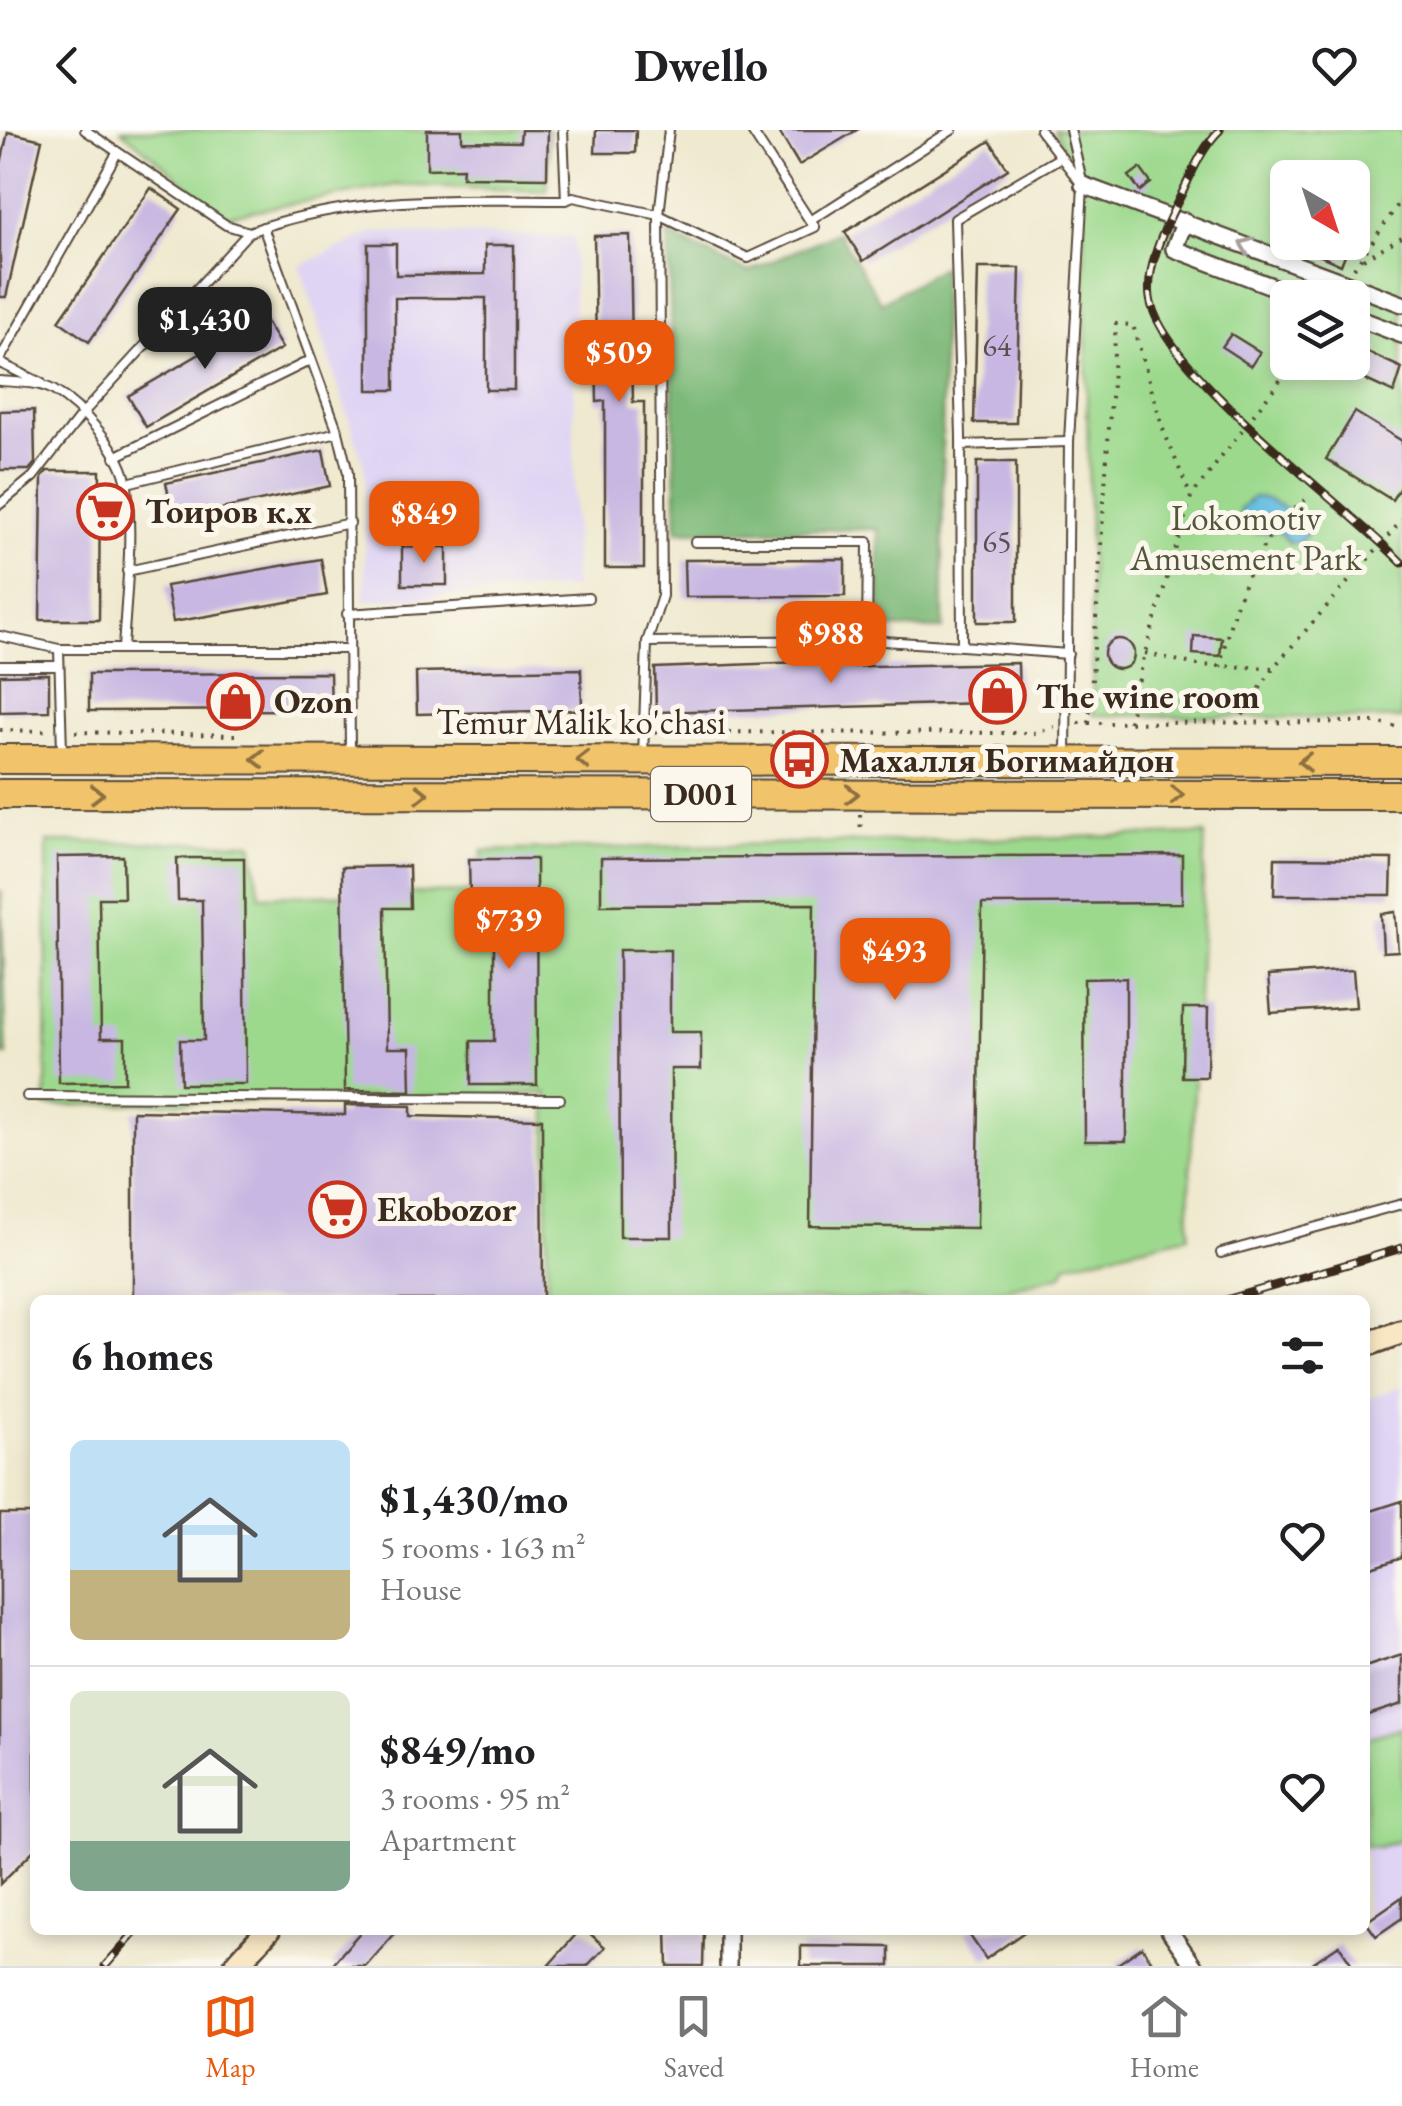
<!DOCTYPE html>
<meta charset="utf-8">
<style>
body{margin:0;font-family:"EB Garamond",serif;background:#f6f6f6;color:#202124;height:100vh;display:flex;flex-direction:column;font-size:38px;white-space:nowrap}
*{box-sizing:border-box;margin:0}
p{font-size:32px;color:#757577}
.icon{flex:none;width:55px;height:55px;fill:none;stroke:currentColor;stroke-width:2;stroke-linecap:round;stroke-linejoin:round}
.map{position:relative;flex:1;overflow:hidden}
.details{position:absolute;left:30px;top:1165px;width:1340px;height:640px;display:flex;flex-direction:column;background:#fff;border-radius:15px;box-shadow:0 5px 15px #0003}
.details>*{flex:none}
.needle{width:65px;rotate:141deg}
.controls{position:absolute;left:1270px;top:30px;display:grid;gap:20px}
.controls a{display:grid;place-items:center;width:100px;height:100px;border-radius:15px;background:#fff;box-shadow:0 5px 15px #0003;font-size:50px}
.price{position:absolute;translate:-50% -85px;padding:0 22px;border-radius:20px;background:#ea580c;color:#fff;font-size:32px;line-height:65px;filter:drop-shadow(0 2px 5px #0008)}
.price::after{content:'';position:absolute;left:50%;top:60px;width:30px;height:22px;margin-left:-15px;background:inherit;clip-path:polygon(0 0,100% 0,50% 100%)}
.price.selected{background:#222;color:#fff}
ul{padding:0;list-style:none}
li{display:flex;align-items:center;gap:30px;height:250px;padding:0 40px}
li+li{border-top:2px solid #e0e0e0}
li span{display:grid;place-items:center;flex:none;width:280px;height:200px;border-radius:15px;color:#555}
li>.icon{margin-inline-start:auto}
span .icon{width:120px;height:120px;fill:#fffc;stroke-width:1}
li b{font-size:42px}
h2{display:flex;justify-content:space-between;align-items:center;height:120px;padding:0 40px;font-size:42px}
header{display:flex;justify-content:space-between;align-items:center;height:130px;padding:0 40px;background:#fff;font-size:45px;font-weight:700}
.dock{display:flex;justify-content:space-around;align-items:center;height:140px;border-top:2px solid #e0e0e0;background:#fff;font-size:28px;color:#757577}
.dock a{display:grid;justify-items:center;gap:5px}
.dock .selected{color:#ea580c}
.map>svg:first-child{display:block}
.built{fill:#e0d4f4}
.green{fill:#9cd98d;stroke:#6c8256;stroke-width:2.5;fill-rule:evenodd}
.forest{fill:#7db978;stroke:#5c724b;stroke-width:2.5}
.water{fill:#65bee2;stroke:#507480;stroke-width:2.5}
.building{fill:#c7b7e2}
.lines{fill:none;stroke-linecap:round;stroke-linejoin:round}
.lane-casing{stroke:#564739;stroke-width:12}
.street-casing{stroke:#564739;stroke-width:20}
.secondary-casing{stroke:#564739;stroke-width:28}
.highway-casing{stroke:#564739;stroke-width:32}
.path{stroke:#564739;stroke-width:4;stroke-dasharray:2.5 8;stroke-linecap:butt}
.lane{stroke:#fff;stroke-width:8}
.street{stroke:#fff;stroke-width:15}
.secondary{stroke:#f9e7c3;stroke-width:22}
.highway{stroke:#f1c36a;stroke-width:28}
.rail-casing{stroke:#3b2a1e;stroke-width:9}
.rail{stroke:#fbf7ec;stroke-width:5;stroke-dasharray:15;stroke-linecap:butt}
.oneway{stroke:#a79f9a}
.oneway2{stroke:#8d6f40}
.labels{text-anchor:middle;stroke-width:10;stroke-linejoin:round;paint-order:stroke}
.number-label{font-size:30px;fill:#5e4d4f}
.shield{fill:#fbf7ec;stroke:#75685c;stroke-width:2.5}
.shield-label{font-size:32px;font-weight:bold;fill:#3b2a1e}
.poi-label{font-size:35px;font-weight:bold;fill:#3b2a1e;stroke:#fbf7ec;text-anchor:start}
.park-label{font-size:35px;fill:#53563a;stroke:#fbf7ec}
.street-label{font-size:35px;fill:#3b2a1e;stroke:#fbf7ec}
</style>
<header><svg class="icon" aria-label="back" viewBox="0 0 24 24"><path d="M15 5l-7 7 7 7"/></svg>Dwello<svg class="icon" aria-label="heart" viewBox="0 0 24 24"><path d="M12 20l-8-8c-3-5 5-10 8-4 3-6 11-1 8 4z"/></svg></header>
<div class="map">
<svg width="1402" height="1836" viewBox="0 0 1402 1836">
<rect width="100%" height="100%" fill="#fbf7ec"/>
<filter id="ink" filterUnits="userSpaceOnUse"><feTurbulence type="fractalNoise" baseFrequency=".01" numOctaves="2"/><feDisplacementMap in="SourceGraphic" scale="20" xChannelSelector="R" yChannelSelector="G"/><feConvolveMatrix kernelMatrix="1 2 1 2 8 2 1 2 1" color-interpolation-filters="sRGB"/></filter>
<filter id="wash" filterUnits="userSpaceOnUse"><feTurbulence type="fractalNoise" baseFrequency=".0048" numOctaves="4" result="noise"/><feDisplacementMap in="SourceGraphic" scale="40" xChannelSelector="R" yChannelSelector="G"/><feGaussianBlur stdDeviation="2.25" result="paint"/><feColorMatrix in="noise" values="0 0 0 0 0 0 0 0 0 0 0 0 0 0 0 0 0 1.4 0 .05"/><feComposite in="paint" operator="in"/></filter>
<g filter="url(#wash)">
<rect width="100%" height="100%" fill="#efe9cf"/>
<g class="built">
<polygon points="374,102 574,107 574,458 365,471 365,339 300,136"/>
<polygon points="1402,1256 1402,1787 1366,1813 1357,1800 1365,1800 1365,1270"/>
</g>
<g class="green">
<polygon points="121,0 549,0 547,61 396,55 224,86"/>
<path d="M1054,0h348v589l-309,-4 -10,-530zM1288,48h64v64h-64zM1288,168h64v64h-64z"/>
<polygon points="1205,704 1188,1106 1067,1134 1062,1145 963,1170 547,1170 547,963 46,976 47,712 252,713 260,766 483,762 482,721"/>
<polygon points="1402,1597 1402,1710 1378,1717 1365,1716 1365,1609"/>
</g>
<g class="forest">
<polygon points="838,102 881,173 942,137 943,499 880,498 878,399 677,401 668,104 748,142"/>
<polygon points="0,761 1,761 7,925 0,924"/>
</g>
<path class="water" d="M1253,367c18,-1 47,19 54,36l-6,8 -11,2 -12,-12c-21,3 -37,6 -38,-21z"/>
<g id="blocks">
<g class="building">
<polygon points="427,0 462,0 462,11 520,12 521,0 548,0 547,48 462,47 463,38 427,39"/>
<polygon points="596,0 636,0 635,23 595,23"/>
<polygon points="778,0 857,0 799,35"/>
<polygon points="8,2 42,10 6,167 0,167 0,38"/>
<polygon points="990,11 1008,39 863,131 845,102"/>
<polygon points="1140,38 1151,53 1140,61 1129,46"/>
<polygon points="151,58 181,79 89,212 59,191"/>
<polygon points="630,105 633,272 644,272 644,438 605,438 605,271 597,272 594,106"/>
<polygon points="1290,112 1350,112 1341,135"/>
<polygon points="368,114 396,114 396,145 485,144 485,115 514,115 514,260 486,260 486,168 395,168 395,260 368,260"/>
<polygon points="978,138 1020,138 1016,293 974,293"/>
<polygon points="263,187 282,218 146,297 128,266"/>
<polygon points="1231,204 1260,222 1251,236 1222,217"/>
<polygon points="1352,215 1402,238 1394,263 1327,232 1352,232"/>
<polygon points="34,280 35,333 29,340 0,340 0,281"/>
<polygon points="1355,282 1402,311 1402,354 1392,370 1326,329"/>
<polygon points="323,320 330,356 174,389 166,353"/>
<rect x="977" y="332" width="39" height="160"/>
<polygon points="47,341 100,341 99,490 40,490 42,348"/>
<rect x="402" y="417" width="45" height="38"/>
<polygon points="321,429 327,465 173,492 166,456"/>
<polygon points="845,429 845,466 685,467 684,430"/>
<polygon points="1194,506 1222,508 1220,526 1193,524"/>
<circle cx="1119" cy="524" r="15"/>
<polygon points="828,531 828,537 1018,533 1019,572 656,582 655,538"/>
<polygon points="581,539 582,580 417,584 416,542"/>
<polygon points="330,543 331,580 89,581 89,544"/>
<polygon points="49,544 49,581 0,582 0,545"/>
<polygon points="1182,725 1182,773 982,774 977,1098 810,1096 814,774 601,775 601,728"/>
<polygon points="123,726 124,768 99,768 101,908 125,908 125,952 59,953 57,727"/>
<polygon points="177,728 244,728 246,954 181,954 180,910 204,910 202,770 178,770"/>
<polygon points="1275,728 1392,729 1391,765 1274,765"/>
<polygon points="469,729 536,729 537,955 471,955 471,911 494,911 494,771 470,771"/>
<polygon points="409,736 410,778 385,778 387,918 410,918 411,961 345,960 342,737"/>
<polygon points="1395,782 1398,821 1383,822 1381,784"/>
<polygon points="619,820 670,820 670,902 701,902 701,939 671,939 672,1107 620,1107"/>
<polygon points="1353,840 1356,877 1271,883 1268,846"/>
<polygon points="1126,848 1126,1011 1085,1011 1084,849"/>
<polygon points="1183,878 1208,878 1207,947 1182,947"/>
<polygon points="345,975 411,976 411,986 542,989 543,1170 133,1170 133,981 345,985"/>
<polygon points="1402,1371 1402,1427 1365,1439 1365,1383"/>
<polygon points="0,1384 35,1384 35,1719 0,1754"/>
<polygon points="1402,1525 1402,1574 1365,1586 1365,1537"/>
<polygon points="1402,1767 1402,1788 1376,1806 1366,1792"/>
<polygon points="362,1800 398,1800 366,1836 331,1836"/>
<polygon points="580,1800 586,1800 605,1817 587,1836 548,1836"/>
<polygon points="667,1800 704,1800 703,1836 668,1836"/>
<polygon points="966,1800 1027,1800 986,1829"/>
<polygon points="1339,1815 1353,1836 1308,1836"/>
<polygon points="801,1816 890,1817 890,1836 801,1836"/>
<polygon points="1142,1817 1155,1836 1115,1836"/>
</g>
</g>
</g>
<g filter="url(#ink)">
<use href="#blocks" fill-opacity="0" stroke="#564739" stroke-width="2.5"/>
<g class="lines">
<defs>
<g id="lane">
<polyline points="85,0 226,95 249,102"/>
<polyline points="563,0 566,70"/>
<polyline points="751,0 810,91"/>
<polyline points="1040,0 1080,52"/>
<polyline points="1061,27 955,89 961,306 962,516 1068,524"/>
<polyline points="263,97 338,302 348,343 350,623"/>
<polyline points="0,229 117,23"/>
<polyline points="0,233 41,253"/>
<path d="M0,251c16,1 39,1 53,9 29,17 70,62 74,96 6,54 -1,110 -4,163h224"/>
<polyline points="962,315 1069,312"/>
<polyline points="115,327 311,230"/>
<polyline points="127,353 338,302"/>
<path d="M0,374l33,-27 50,-64 166,-181c103,-38 210,-32 317,-32l7,-3 86,18 89,43 67,-31 -5,-6 142,-91"/>
<polyline points="127,441 350,393"/>
<polyline points="347,484 588,468"/>
<polyline points="0,506 59,519"/>
<polyline points="867,510 962,516"/>
<polyline points="647,512 867,510 868,412 695,412"/>
<polyline points="0,536 59,536"/>
<polyline points="62,621 59,519 123,519"/>
<polyline points="643,626 647,512 662,466 659,85 669,0"/>
<polyline points="1066,627 1069,312 1083,55 1070,0"/>
<polyline points="27,966 560,969"/>
<polyline points="1221,1123 1402,1074"/>
</g>
<g id="street">
<polyline points="1083,55 1402,174"/>
<polyline points="1185,91 1174,119 1303,168"/>
<polyline points="1352,186 1402,205"/>
<polyline points="1169,1800 1194,1836"/>
<polyline points="728,1836 728,1800"/>
</g>
<g id="secondary">
<polyline points="1365,1215 1402,1202"/>
<polyline points="235,1836 268,1800"/>
</g>
<g id="highway">
<polyline points="0,629 1402,632"/>
<polyline points="0,664 1402,665"/>
</g>
</defs>
<use href="#lane" class="lane-casing"/>
<use href="#street" class="street-casing"/>
<use href="#secondary" class="secondary-casing"/>
<use href="#highway" class="highway-casing"/>
<g class="path">
<polyline points="1363,129 1402,107"/>
<polyline points="1354,138 1402,69"/>
<polyline points="1145,523 1197,535 1273,538"/>
<path d="M1220,537c12,-61 36,-132 88,-169"/>
<polyline points="1129,592 1145,523 1191,367 1294,232"/>
<polyline points="1078,593 1376,592 1402,598"/>
<polyline points="1089,593 1116,194 1133,195 1163,299 1191,367"/>
<polyline points="1237,594 1273,538 1402,390"/>
<polyline points="0,600 50,601"/>
<polyline points="75,602 235,605"/>
<polyline points="655,602 1034,603 1054,597"/>
<polyline points="450,605 630,603"/>
<polyline points="860,684 861,705"/>
</g>
<use href="#lane" class="lane"/>
<use href="#street" class="street"/>
<use href="#secondary" class="secondary"/>
<use href="#highway" class="highway"/>
<defs>
<g id="rail">
<path d="M1220,0c-20,19 -30,49 -43,73 -13,26 -31,64 -27,95 10,71 197,208 252,265"/>
<polyline points="1226,1170 1402,1118"/>
<polyline points="105,1836 137,1800"/>
</g>
</defs>
<use href="#rail" class="rail-casing"/>
<use href="#rail" class="rail"/>
</g>
<defs><path id="oneway-chevron" d="M-2-3.5L2.5 0L-2 3.5" fill="none" stroke-width="1.6" stroke-linecap="round" stroke-linejoin="round" transform="scale(2.5)"/></defs>
<use class="oneway" href="#oneway-chevron" transform="translate(1246 115) rotate(-159)"/>
<g class="oneway2">
<use href="#oneway-chevron" transform="translate(258 629) rotate(-180)"/>
<use href="#oneway-chevron" transform="translate(583 630) rotate(-180)"/>
<use href="#oneway-chevron" transform="translate(1305 632) rotate(-180)"/>
<use href="#oneway-chevron" transform="translate(97 664)"/>
<use href="#oneway-chevron" transform="translate(422 664)"/>
<use href="#oneway-chevron" transform="translate(852 664)"/>
<use href="#oneway-chevron" transform="translate(1177 665)"/>
</g>
</g>
<defs>
<symbol id="supermarket-ring" viewBox="-11 -11 22 22"><circle r="9.5" fill="#fbf7ec" stroke="#c8321e" stroke-width="1.5"/><path d="M-6-5.5h2.5l.6 2H6L4.5 2H-2.5L-4.4-4H-6ZM-1.5 3.2a1.3 1.3 0 1 0 .1 0ZM3 3.2a1.3 1.3 0 1 0 .1 0Z" fill="#c8321e"/></symbol>
<symbol id="shop-ring" viewBox="-11 -11 22 22"><circle r="9.5" fill="#fbf7ec" stroke="#c8321e" stroke-width="1.5"/><path d="M-5-2.5h2.3a2.7 3.5 0 0 1 5.4 0H5L5.5 6h-11ZM-1.5-2.5h3a1.5 2.3 0 0 0-3 0Z" fill="#c8321e"/></symbol>
<symbol id="bus-ring" viewBox="-11 -11 22 22"><circle r="9.5" fill="#fbf7ec" stroke="#c8321e" stroke-width="1.5"/><path d="M-5-6H5V4H4V6H2V4H-2V6H-4V4H-5ZM-3.5-4V0h7V-4ZM-3.5 1.2v1.5H-2V1.2ZM2 1.2v1.5H3.5V1.2Z" fill="#c8321e"/></symbol>
</defs>
<g fill-rule="evenodd">
<use href="#supermarket-ring" x="74" y="350" width="63" height="63"/>
<use href="#shop-ring" x="966" y="534" width="63" height="63"/>
<use href="#shop-ring" x="204" y="540" width="63" height="63"/>
<use href="#bus-ring" x="768" y="598" width="63" height="63"/>
<use href="#supermarket-ring" x="306" y="1048" width="63" height="63"/>
</g>
<g class="labels">
<g class="number-label">
<text x="997" y="226">64</text>
<text x="997" y="422">65</text>
</g>
<rect class="shield" x="651" y="637" width="100" height="54" rx="8"/>
<g class="shield-label">
<text x="701" y="675">D001</text>
</g>
<g class="poi-label">
<text x="145" y="393">Тоиров к.х</text>
<text x="1036" y="578">The wine room</text>
<text x="274" y="583">Ozon</text>
<text x="839" y="642">Махалля Богимайдон</text>
<text x="377" y="1091">Ekobozor</text>
</g>
<g class="park-label">
<text x="1246" y="400">Lokomotiv<tspan x="1246" dy="40">Amusement Park</tspan></text>
</g>
<g class="street-label">
<text x="581" y="604">Temur Malik ko'chasi</text>
</g>
</g>
</svg>
<div class="controls">
<a><svg class="needle" viewBox="-14 -14 28 28"><path d="M0-13l5 13h-10z" fill="#e53935"/><path d="M0 13l5-13h-10z" fill="#757577"/></svg></a>
<a><svg class="icon" aria-label="layers" viewBox="0 0 24 24"><path d="M12 4l9 5-9 5-9-5zM3 14l9 5 9-5"/></svg></a>
</div>
<b class="price selected" style="left:205px;top:242px">$1,430</b>
<b class="price" style="left:619px;top:275px">$509</b>
<b class="price" style="left:424px;top:436px">$849</b>
<b class="price" style="left:831px;top:556px">$988</b>
<b class="price" style="left:509px;top:842px">$739</b>
<b class="price" style="left:895px;top:873px">$493</b>
<section class="details">
<h2>6 homes<svg class="icon" aria-label="filters" viewBox="0 0 24 24"><path d="M4 7h16M4 17h16"/><circle cx="9" cy="7" r="2"/><circle cx="15" cy="17" r="2"/></svg></h2>
<ul>
<li><span style="background:linear-gradient(#bfe0f5 65%,#c2b280 0)"><svg class="icon" aria-label="home" viewBox="0 0 24 24"><path d="M3 11l9-7 9 7M6 9v11h12V9"/></svg></span><div><b>$1,430/mo</b><p>5 rooms · 163 m²</p><p>House</p></div><svg class="icon" aria-label="heart" viewBox="0 0 24 24"><path d="M12 20l-8-8c-3-5 5-10 8-4 3-6 11-1 8 4z"/></svg></li>
<li><span style="background:linear-gradient(#dfe7d0 75%,#7fa58c 0)"><svg class="icon" aria-label="home" viewBox="0 0 24 24"><path d="M3 11l9-7 9 7M6 9v11h12V9"/></svg></span><div><b>$849/mo</b><p>3 rooms · 95 m²</p><p>Apartment</p></div><svg class="icon" aria-label="heart" viewBox="0 0 24 24"><path d="M12 20l-8-8c-3-5 5-10 8-4 3-6 11-1 8 4z"/></svg></li>
</ul>
</section>
</div>
<nav class="dock">
<a class="selected"><svg class="icon" aria-label="map" viewBox="0 0 24 24"><path d="M3 6l6-2 6 2 6-2v14l-6 2-6-2-6 2zM9 4v14M15 6v14"/></svg>Map</a>
<a><svg class="icon" aria-label="saved" viewBox="0 0 24 24"><path d="M7 4h10v16l-5-4-5 4z"/></svg>Saved</a>
<a><svg class="icon" aria-label="home" viewBox="0 0 24 24"><path d="M3 11l9-7 9 7M6 9v11h12V9"/></svg>Home</a>
</nav>
